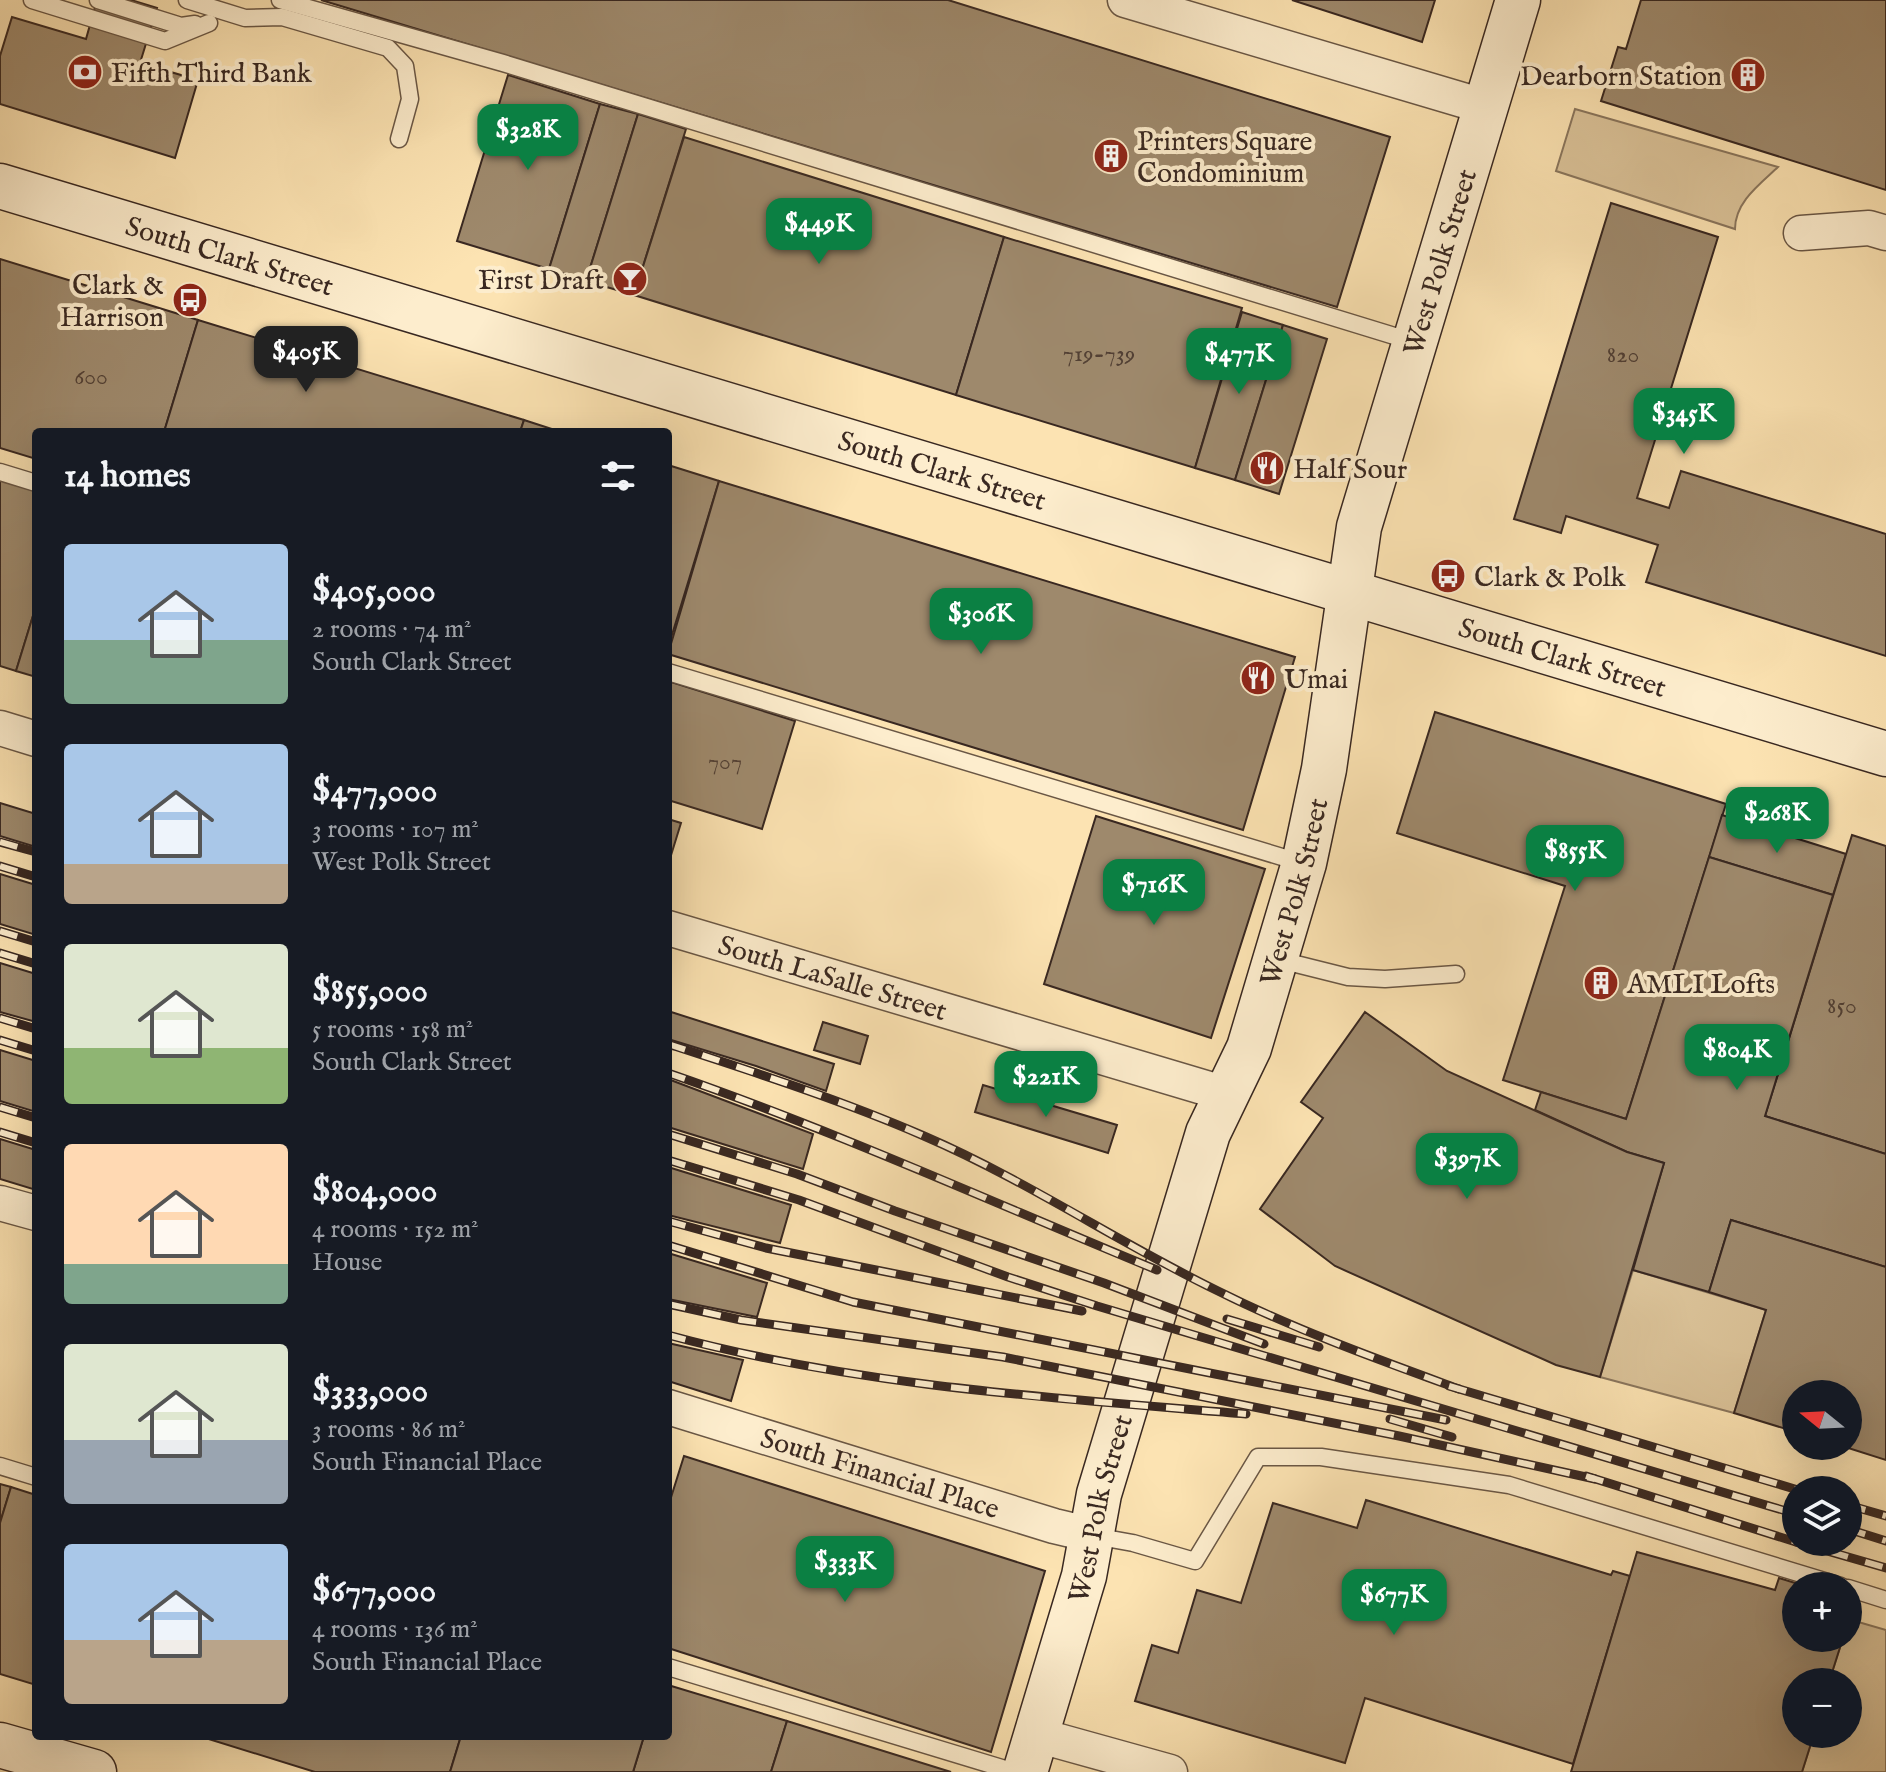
<!DOCTYPE html>
<meta charset="utf-8">
<style>
body{margin:0;font-family:"IM FELL English",serif;background:#20242c;color:#f1f3f6;height:100vh;display:flex;flex-direction:column;font-size:30px;white-space:nowrap}
*{box-sizing:border-box;margin:0}
p{font-size:26px;color:#9ea1a6}
.icon{flex:none;width:44px;height:44px;fill:none;stroke:currentColor;stroke-width:2;stroke-linecap:round;stroke-linejoin:round}
.map{position:relative;flex:1;overflow:hidden}
.drawer{position:absolute;left:32px;top:428px;width:640px;height:1312px;display:flex;flex-direction:column;background:#171b24;border-radius:8px;box-shadow:0 8px 32px #0002}
.drawer>*{flex:none}
.needle{width:52px;rotate:288deg}
.fabs{position:absolute;left:1782px;top:1380px;display:grid;gap:16px}
.fabs a{display:grid;place-items:center;width:80px;height:80px;border-radius:50%;background:#171b24;box-shadow:0 8px 32px #0002;font-size:40px}
.price{position:absolute;translate:-50% -68px;padding:0 18px;border-radius:16px;background:#0b8043;color:#fff;font-size:26px;line-height:52px;filter:drop-shadow(0 2px 4px #0008)}
.price::after{content:'';position:absolute;left:50%;top:48px;width:24px;height:18px;margin-left:-12px;background:inherit;clip-path:polygon(0 0,100% 0,50% 100%)}
.price.current{background:#222;color:#fff}
ul{padding:0;list-style:none}
li{display:flex;align-items:center;gap:24px;height:200px;padding:0 32px}
li span{display:grid;place-items:center;flex:none;width:224px;height:160px;border-radius:8px;color:#555}
li>.icon{margin-inline-start:auto}
span .icon{width:96px;height:96px;fill:#fffc;stroke-width:1}
li b{font-size:34px}
h2{display:flex;justify-content:space-between;align-items:center;height:96px;padding:0 32px;font-size:34px}
.map>svg:first-child{display:block}
.green{fill:#dbc399;stroke:#8a765d;stroke-width:2}
.building{fill:#9e896c;stroke:#392821;stroke-width:2}
.lines{fill:none;stroke-linecap:round;stroke-linejoin:round}
.service-casing{stroke:#6a5745;stroke-width:19}
.minor-casing{stroke:#6a5745;stroke-width:37}
.secondary-casing{stroke:#392821;stroke-width:47}
.service{stroke:#fdedcd;stroke-width:16}
.minor{stroke:#fdedcd;stroke-width:34}
.secondary{stroke:#fdedcd;stroke-width:44}
.rail-casing{stroke:#392821;stroke-width:9}
.rail{stroke:#fdedcd;stroke-width:6;stroke-dasharray:18;stroke-linecap:butt}
.labels{text-anchor:middle;stroke-width:8;stroke-linejoin:round;paint-order:stroke}
.number-label{font-size:24px;fill:#524034}
.poi-label{font-size:28px;fill:#392821;stroke:#fdedcd;text-anchor:start}
.street-label{font-size:28px;fill:#392821;stroke:#fdedcd}
</style>
<div class="map">
<svg width="1886" height="1772" viewBox="0 0 1886 1772">
<rect width="100%" height="100%" fill="#fce3b2"/>
<filter id="stains"><feTurbulence type="fractalNoise" baseFrequency=".0025" numOctaves="4"/><feColorMatrix values="0 0 0 0 .2 0 0 0 0 .09 0 0 0 0 .02 0 0 0 .5 -.17"/></filter>
<radialGradient id="worn" r=".72"><stop offset=".6" stop-color="#630" stop-opacity="0"/><stop offset="1" stop-color="#630" stop-opacity=".3"/></radialGradient>
<g class="green">
<path d="M1575,109l203,58c-18,17 -43,35 -43,62l-179,-58z"/>
<polygon points="1633,1270 1766,1310 1734,1413 1600,1377"/>
<polygon points="1848,1619 1886,1630 1886,1772 1802,1772 1814,1734 1848,1734 1848,1682 1829,1682 1843,1638 1848,1638"/>
</g>
<g class="building">
<polygon points="97,0 131,0 157,8 140,63 198,80 175,158 0,104 0,56 12,17 86,39"/>
<polygon points="321,0 948,0 1390,137 1337,307"/>
<polygon points="1292,0 1435,0 1422,42"/>
<polygon points="1641,0 1886,0 1886,190 1601,101 1618,47 1626,49"/>
<polygon points="508,75 600,104 549,269 457,241"/>
<polygon points="600,104 638,114 586,281 549,269"/>
<polygon points="638,114 686,129 634,295 586,281"/>
<polygon points="684,137 1004,237 956,395 634,295"/>
<polygon points="1611,203 1718,237 1637,498 1669,508 1681,471 1886,534 1886,656 1646,582 1658,545 1566,516 1561,533 1514,519"/>
<polygon points="1004,237 1242,308 1195,468 956,395"/>
<polygon points="0,259 198,320 164,432 36,432 36,459 0,448"/>
<polygon points="1242,312 1283,325 1235,480 1195,468"/>
<polygon points="198,320 524,420 520,432 164,432"/>
<polygon points="1283,325 1327,339 1279,494 1235,480"/>
<polygon points="524,420 561,432 520,432"/>
<polygon points="668,465 719,481 668,648"/>
<polygon points="0,475 36,486 36,606 16,671 0,666"/>
<polygon points="719,481 1295,657 1243,830 668,654"/>
<polygon points="36,606 36,677 16,671"/>
<polygon points="668,681 795,721 762,829 668,800"/>
<polygon points="1435,712 1726,804 1626,1119 1503,1080 1565,886 1397,833"/>
<polygon points="0,803 36,814 36,847 0,836"/>
<polygon points="1722,815 1846,854 1833,895 1709,857"/>
<polygon points="1096,816 1265,869 1211,1038 1044,984"/>
<polygon points="668,819 681,823 668,865"/>
<polygon points="1852,835 1886,846 1886,1154 1765,1116"/>
<polygon points="1709,857 1833,895 1765,1116 1886,1154 1886,1267 1731,1220 1709,1292 1633,1270 1664,1163 1627,1152 1535,1110 1541,1092 1626,1119"/>
<polygon points="0,874 36,885 36,935 0,924"/>
<polygon points="0,963 36,974 36,1022 0,1012"/>
<polygon points="668,1011 834,1064 826,1091 756,1066 668,1039"/>
<polygon points="1365,1012 1447,1071 1627,1152 1664,1163 1600,1377 1556,1365 1335,1266 1260,1209 1323,1118 1301,1102"/>
<polygon points="823,1022 868,1036 860,1064 814,1050"/>
<polygon points="0,1050 36,1061 36,1112 0,1101"/>
<polygon points="668,1079 813,1134 803,1169 668,1127"/>
<polygon points="983,1085 1117,1125 1108,1153 975,1112"/>
<polygon points="0,1139 36,1150 36,1190 0,1179"/>
<polygon points="668,1167 791,1205 780,1243 668,1215"/>
<polygon points="1731,1220 1886,1267 1886,1460 1842,1446 1848,1446 1848,1394 1796,1394 1796,1432 1734,1413 1766,1310 1709,1292"/>
<polygon points="668,1253 767,1283 757,1317 668,1299"/>
<polygon points="668,1343 743,1360 731,1401 668,1381"/>
<polygon points="684,1456 1045,1571 991,1752 668,1648 668,1507"/>
<polygon points="0,1484 11,1487 0,1523"/>
<polygon points="11,1487 36,1495 36,1685 0,1674 0,1523"/>
<polygon points="1366,1500 1611,1575 1613,1571 1630,1576 1573,1764 1365,1698 1345,1763 1135,1701 1152,1645 1178,1653 1197,1590 1241,1603 1273,1503 1357,1528"/>
<polygon points="1637,1552 1775,1590 1779,1578 1805,1586 1796,1586 1796,1638 1843,1638 1829,1682 1796,1682 1796,1734 1814,1734 1802,1772 1571,1772"/>
<polygon points="1848,1599 1858,1602 1848,1620"/>
<polygon points="668,1685 787,1721 771,1772 633,1772 644,1736 668,1736"/>
<polygon points="787,1721 951,1772 771,1772"/>
<polygon points="199,1736 461,1736 450,1772 315,1772"/>
<polygon points="461,1736 644,1736 633,1772 450,1772"/>
</g>
<g class="lines">
<defs>
<g id="service">
<polyline points="32,0 165,41 209,23"/>
<polyline points="98,0 181,26 195,24"/>
<polyline points="187,0 245,18 282,17 388,48 405,66 410,99 399,139"/>
<polyline points="280,0 503,63 1414,342"/>
<polyline points="0,472 36,483"/>
<polyline points="668,672 1302,863"/>
<polyline points="1276,959 1348,977 1385,979 1456,974"/>
<polyline points="0,1466 36,1477"/>
<polyline points="1094,1536 1133,1543 1195,1561 1258,1457 1321,1457 1509,1485 1841,1586"/>
<polyline points="1848,1588 1886,1600"/>
<polyline points="668,1667 1015,1772"/>
</g>
<g id="minor">
<polyline points="1125,0 1486,107"/>
<polyline points="1801,233 1869,228 1886,233"/>
<polyline points="0,728 36,739"/>
<path id="s1" d="M668,928l558,166"/>
<polyline points="0,1203 36,1213"/>
<path id="s2" d="M668,1407l386,119 38,9"/>
<polyline points="1037,1735 1170,1772"/>
</g>
<g id="secondary">
<path id="s3" d="M0,186l1886,568"/>
<polyline points="0,1745 94,1772"/>
<path id="s4" d="M1025,1772l59,-196 15,-82 109,-361 41,-85 55,-185 20,-94 35,-242 159,-527"/>
</g>
</defs>
<use href="#service" class="service-casing"/>
<use href="#minor" class="minor-casing"/>
<use href="#secondary" class="secondary-casing"/>
<use href="#service" class="service"/>
<use href="#minor" class="minor"/>
<use href="#secondary" class="secondary"/>
<defs>
<g id="rail">
<polyline points="0,842 36,852"/>
<polyline points="0,866 36,877"/>
<polyline points="0,931 36,942"/>
<polyline points="0,953 36,964"/>
<polyline points="0,1018 36,1029"/>
<polyline points="0,1040 36,1051"/>
<path d="M668,1044c86,28 173,56 256,92 102,44 195,107 294,155 78,39 159,68 241,98"/>
<path d="M668,1073c166,57 326,130 489,197"/>
<polyline points="0,1107 36,1118"/>
<polyline points="0,1132 36,1143"/>
<polyline points="668,1134 797,1174 895,1211 1104,1283 1264,1344"/>
<polyline points="668,1160 799,1200 1008,1277 1097,1306 1796,1514"/>
<polyline points="668,1221 766,1248 1082,1311"/>
<polyline points="668,1245 853,1302 1446,1420"/>
<polyline points="668,1304 741,1320 1003,1357 1399,1436 1595,1479"/>
<polyline points="1227,1319 1319,1347"/>
<path d="M668,1335c188,51 384,63 578,79"/>
<polyline points="1449,1386 1798,1490"/>
<polyline points="1390,1419 1452,1437"/>
<polyline points="1586,1476 1796,1542"/>
<polyline points="1848,1505 1886,1516"/>
<polyline points="1848,1529 1886,1541"/>
<polyline points="1796,1542 1886,1568"/>
</g>
</defs>
<use href="#rail" class="rail-casing"/>
<use href="#rail" class="rail"/>
</g>
<defs>
<symbol id="bank-disc" viewBox="-11 -11 22 22"><circle r="9.5" fill="#8f2418" stroke="#fdedcd"/><path d="M-6-4H6V4H-6ZM0-2.3a2.3 2.3 0 1 0 0 4.6a2.3 2.3 0 1 0 0-4.6Z" fill="#fff"/></symbol>
<symbol id="building-disc" viewBox="-11 -11 22 22"><circle r="9.5" fill="#8f2418" stroke="#fdedcd"/><path d="M-4-6H4V6H1V3H-1V6H-4ZM-2.5-4.3h1.7v1.8h-1.7ZM.8-4.3h1.7v1.8H.8ZM-2.5-1h1.7V.8h-1.7ZM.8-1h1.7V.8H.8Z" fill="#fff"/></symbol>
<symbol id="bar-disc" viewBox="-11 -11 22 22"><circle r="9.5" fill="#8f2418" stroke="#fdedcd"/><path d="M-6-5H6L.8 .8V4.5H3.5V6h-7V4.5H-.8V.8Z" fill="#fff"/></symbol>
<symbol id="bus-disc" viewBox="-11 -11 22 22"><circle r="9.5" fill="#8f2418" stroke="#fdedcd"/><path d="M-5-6H5V4H4V6H2V4H-2V6H-4V4H-5ZM-3.5-4V0h7V-4ZM-3.5 1.2v1.5H-2V1.2ZM2 1.2v1.5H3.5V1.2Z" fill="#fff"/></symbol>
<symbol id="restaurant-disc" viewBox="-11 -11 22 22"><circle r="9.5" fill="#8f2418" stroke="#fdedcd"/><path d="M-5-6h1v4h1v-4h1v4h1v-4h1v5L-1.5 .5V6h-2V.5L-5-1ZM5-6V6H3V1.5H1.5Q1.5-4 5-6Z" fill="#fff"/></symbol>
</defs>
<g fill-rule="evenodd">
<use href="#bank-disc" x="65" y="52" width="40" height="40"/>
<use href="#building-disc" x="1728" y="55" width="40" height="40"/>
<use href="#building-disc" x="1091" y="136" width="40" height="40"/>
<use href="#bar-disc" x="610" y="259" width="40" height="40"/>
<use href="#bus-disc" x="170" y="280" width="40" height="40"/>
<use href="#restaurant-disc" x="1247" y="448" width="40" height="40"/>
<use href="#bus-disc" x="1428" y="556" width="40" height="40"/>
<use href="#restaurant-disc" x="1238" y="658" width="40" height="40"/>
<use href="#building-disc" x="1581" y="963" width="40" height="40"/>
</g>
<g class="labels">
<g class="number-label">
<text x="1099" y="361">719-739</text>
<text x="1623" y="362">820</text>
<text x="91" y="384">600</text>
<text x="725" y="769">707</text>
<text x="1842" y="1013">850</text>
</g>
<g class="poi-label">
<text x="111" y="82">Fifth Third Bank</text>
<text x="1722" y="85" text-anchor="end">Dearborn Station</text>
<text x="1137" y="150">Printers Square<tspan x="1137" dy="32">Condominium</tspan></text>
<text x="604" y="289" text-anchor="end">First Draft</text>
<text x="164" y="294" text-anchor="end">Clark &amp;<tspan x="164" dy="32">Harrison</tspan></text>
<text x="1293" y="478">Half Sour</text>
<text x="1474" y="586">Clark &amp; Polk</text>
<text x="1284" y="688">Umai</text>
<text x="1627" y="993">AMLI Lofts</text>
</g>
<g class="street-label">
<text dy="10" stroke="none"><textPath href="#s3" startOffset="240">South Clark Street</textPath></text>
<text dy="10" stroke="none"><textPath href="#s4" startOffset="1570">West Polk Street</textPath></text>
<text dy="10" stroke="none"><textPath href="#s3" startOffset="984">South Clark Street</textPath></text>
<text dy="10" stroke="none"><textPath href="#s3" startOffset="1632">South Clark Street</textPath></text>
<text dy="10" stroke="none"><textPath href="#s4" startOffset="922">West Polk Street</textPath></text>
<text dy="10" stroke="none"><textPath href="#s1" startOffset="172">South LaSalle Street</textPath></text>
<text dy="10" stroke="none"><textPath href="#s2" startOffset="222">South Financial Place</textPath></text>
<text dy="10" stroke="none"><textPath href="#s4" startOffset="274">West Polk Street</textPath></text>
</g>
</g>
<rect width="100%" height="100%" filter="url(#stains)"/>
<rect width="100%" height="100%" fill="url(#worn)"/>
</svg>
<div class="fabs">
<a><svg class="needle" viewBox="-14 -14 28 28"><path d="M0-13l5 13h-10z" fill="#e53935"/><path d="M0 13l5-13h-10z" fill="#9ea1a6"/></svg></a>
<a><svg class="icon" aria-label="layers" viewBox="0 0 24 24"><path d="M12 4l9 5-9 5-9-5zM3 14l9 5 9-5"/></svg></a>
<a>+</a>
<a>−</a>
</div>
<b class="price" style="left:528px;top:172px">$328K</b>
<b class="price" style="left:819px;top:266px">$449K</b>
<b class="price current" style="left:306px;top:394px">$405K</b>
<b class="price" style="left:1239px;top:396px">$477K</b>
<b class="price" style="left:1684px;top:456px">$345K</b>
<b class="price" style="left:981px;top:656px">$306K</b>
<b class="price" style="left:1777px;top:855px">$268K</b>
<b class="price" style="left:1575px;top:893px">$855K</b>
<b class="price" style="left:1154px;top:927px">$716K</b>
<b class="price" style="left:1737px;top:1092px">$804K</b>
<b class="price" style="left:1046px;top:1119px">$221K</b>
<b class="price" style="left:1467px;top:1201px">$397K</b>
<b class="price" style="left:845px;top:1604px">$333K</b>
<b class="price" style="left:1394px;top:1637px">$677K</b>
<section class="drawer">
<h2>14 homes<svg class="icon" aria-label="filters" viewBox="0 0 24 24"><path d="M4 7h16M4 17h16"/><circle cx="9" cy="7" r="2"/><circle cx="15" cy="17" r="2"/></svg></h2>
<ul>
<li><span style="background:linear-gradient(#a9c7e8 60%,#7fa58c 0)"><svg class="icon" aria-label="home" viewBox="0 0 24 24"><path d="M3 11l9-7 9 7M6 9v11h12V9"/></svg></span><div><b>$405,000</b><p>2 rooms · 74 m²</p><p>South Clark Street</p></div></li>
<li><span style="background:linear-gradient(#a9c7e8 75%,#b9a48a 0)"><svg class="icon" aria-label="home" viewBox="0 0 24 24"><path d="M3 11l9-7 9 7M6 9v11h12V9"/></svg></span><div><b>$477,000</b><p>3 rooms · 107 m²</p><p>West Polk Street</p></div></li>
<li><span style="background:linear-gradient(#dfe7d0 65%,#8fb573 0)"><svg class="icon" aria-label="home" viewBox="0 0 24 24"><path d="M3 11l9-7 9 7M6 9v11h12V9"/></svg></span><div><b>$855,000</b><p>5 rooms · 158 m²</p><p>South Clark Street</p></div></li>
<li><span style="background:linear-gradient(#ffd9b3 75%,#7fa58c 0)"><svg class="icon" aria-label="home" viewBox="0 0 24 24"><path d="M3 11l9-7 9 7M6 9v11h12V9"/></svg></span><div><b>$804,000</b><p>4 rooms · 152 m²</p><p>House</p></div></li>
<li><span style="background:linear-gradient(#dfe7d0 60%,#9aa5b1 0)"><svg class="icon" aria-label="home" viewBox="0 0 24 24"><path d="M3 11l9-7 9 7M6 9v11h12V9"/></svg></span><div><b>$333,000</b><p>3 rooms · 86 m²</p><p>South Financial Place</p></div></li>
<li><span style="background:linear-gradient(#a9c7e8 60%,#b9a48a 0)"><svg class="icon" aria-label="home" viewBox="0 0 24 24"><path d="M3 11l9-7 9 7M6 9v11h12V9"/></svg></span><div><b>$677,000</b><p>4 rooms · 136 m²</p><p>South Financial Place</p></div></li>
</ul>
</section>
</div>
